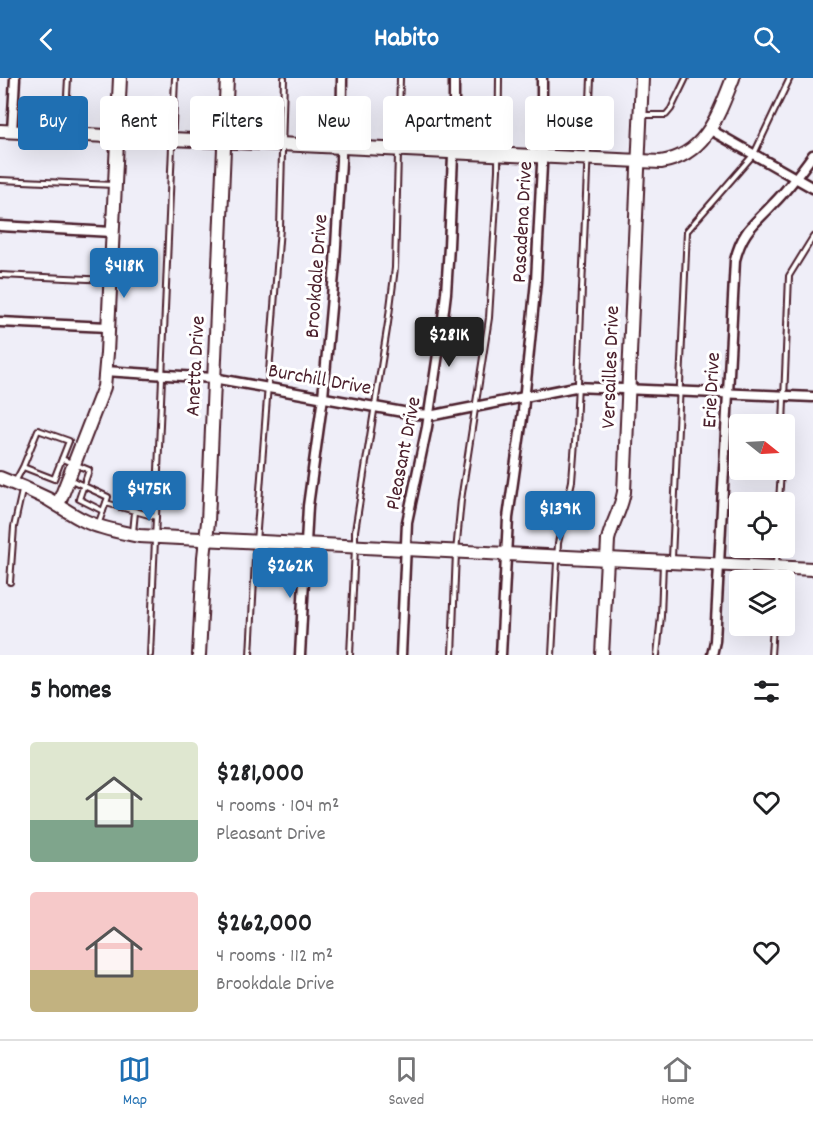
<!DOCTYPE html>
<meta charset="utf-8">
<style>
body{margin:0;font-family:Dekko,sans-serif;background:#f6f6f6;color:#202124;height:100vh;display:flex;flex-direction:column;font-size:22px;white-space:nowrap}
*{box-sizing:border-box;margin:0}
p{font-size:20px;color:#757577}
.icon{flex:none;width:33px;height:33px;fill:none;stroke:currentColor;stroke-width:2;stroke-linecap:round;stroke-linejoin:round}
.map{position:relative;height:577px;overflow:hidden}
.side{display:flex;flex-direction:column;background:#fff;flex:1}
.side>*{flex:none}
.banner{position:absolute;left:18px;top:18px;width:777px;height:54px;display:flex;gap:12px}
.needle{width:39px;rotate:108deg}
.controls{position:absolute;left:729px;top:336px;display:grid;gap:12px}
.controls a{display:grid;place-items:center;width:66px;height:66px;border-radius:6px;background:#fff;box-shadow:0 6px 24px #0002;font-size:30px}
.price{position:absolute;translate:-50% -51px;padding:0 14px;border-radius:6px;background:#1f6fb2;color:#fff;font-size:20px;line-height:39px;filter:drop-shadow(0 2px 3px #0008)}
.price::after{content:'';position:absolute;left:50%;top:36px;width:18px;height:14px;margin-left:-9px;background:inherit;clip-path:polygon(0 0,100% 0,50% 100%)}
.price.on{background:#222;color:#fff}
ul{padding:0;list-style:none}
li{display:flex;align-items:center;gap:18px;height:150px;padding:0 30px}
li span{display:grid;place-items:center;flex:none;width:168px;height:120px;border-radius:6px;color:#555}
li>.icon{margin-inline-start:auto}
span .icon{width:72px;height:72px;fill:#fffc;stroke-width:1}
li b{font-size:26px}
h2{display:flex;justify-content:space-between;align-items:center;height:72px;padding:0 30px;font-size:26px}
.tag{padding:0 21px;border-radius:6px;background:#fff;box-shadow:0 6px 24px #0002;font-size:21px;line-height:54px}
.tag.on{background:#1f6fb2;color:#fff}
header{display:flex;justify-content:space-between;align-items:center;height:78px;padding:0 30px;background:#1f6fb2;color:#fff;font-size:27px;font-weight:700}
.tab-bar{display:flex;justify-content:space-around;align-items:center;height:84px;border-top:2px solid #e0e0e0;background:#fff;font-size:16px;color:#757577}
.tab-bar a{display:grid;justify-items:center;gap:3px}
.tab-bar .on{color:#1f6fb2}
.map>svg:first-child{display:block}
.lines{fill:none;stroke-linecap:round;stroke-linejoin:round}
.lane-casing{stroke:#4a1f2b;stroke-width:8}
.street-casing{stroke:#4a1f2b;stroke-width:13}
.secondary-casing{stroke:#4a1f2b;stroke-width:16}
.lane{stroke:#fff;stroke-width:4}
.street{stroke:#fff;stroke-width:8}
.secondary{stroke:#fff;stroke-width:12}
.labels{text-anchor:middle;stroke-width:6;stroke-linejoin:round;paint-order:stroke}
.street-label{font-size:21px;fill:#4a1f2b;stroke:#fff}
</style>
<header><svg class="icon" aria-label="back" viewBox="0 0 24 24"><path d="M15 5l-7 7 7 7"/></svg>Habito<svg class="icon" aria-label="search" viewBox="0 0 24 24"><circle cx="10" cy="10" r="6"/><path d="M15 15l6 6"/></svg></header>
<div class="map">
<svg width="813" height="577" viewBox="0 0 813 577">
<rect width="100%" height="100%" fill="#efeef8"/>
<filter id="ink" filterUnits="userSpaceOnUse"><feTurbulence type="fractalNoise" baseFrequency=".0167" numOctaves="2"/><feDisplacementMap in="SourceGraphic" scale="12" xChannelSelector="R" yChannelSelector="G"/><feConvolveMatrix kernelMatrix="1 2 1 2 8 2 1 2 1" color-interpolation-filters="sRGB"/></filter>
<g filter="url(#ink)">
<g class="lines">
<defs>
<g id="lane">
<polyline points="643,37 666,37 671,31 686,0"/>
<polyline points="65,53 68,0"/>
<polyline points="0,102 114,107"/>
<polyline points="0,197 110,202"/>
<polyline points="783,346 789,198 813,159"/>
<polyline points="62,381 89,392 79,421 103,433"/>
<polyline points="71,402 108,419 98,447"/>
<polyline points="15,404 23,389 38,352 69,363 54,401 23,389"/>
<polyline points="779,424 781,392"/>
<polyline points="106,425 156,439"/>
<polyline points="120,429 122,402"/>
<polyline points="133,454 135,434"/>
<polyline points="672,480 687,153 754,76 790,0"/>
<polyline points="775,502 777,470"/>
<polyline points="10,504 14,449 22,413"/>
<polyline points="150,577 175,0"/>
<polyline points="250,577 256,464 280,150 284,0"/>
<polyline points="350,577 355,469 355,453 388,245 395,190 400,0"/>
<polyline points="452,577 456,474 461,422 489,240 498,92 499,0"/>
<polyline points="552,577 558,465 572,403 576,351 591,0"/>
<polyline points="657,577 661,538 663,485"/>
<polyline points="771,577 773,548"/>
</g>
<g id="street">
<polyline points="709,51 813,110"/>
<polyline points="12,54 15,0"/>
<polyline points="0,148 112,154"/>
<polyline points="0,244 108,249"/>
<polyline points="105,293 213,300 414,336 434,337 575,309 813,319"/>
<polyline points="300,577 308,428 323,319 335,185 341,83 342,0"/>
<polyline points="401,577 407,444 427,349 441,256 446,215 449,168 454,55 454,0"/>
<polyline points="501,577 508,440 523,333 536,203 542,87 542,0"/>
<path d="M712,577l3,-14 20,-381c8,-31 19,-35 39,-57 15,-15 27,-32 39,-48"/>
</g>
<g id="secondary">
<path d="M0,53l661,31c44,-7 57,-46 72,-84"/>
<path d="M0,400c16,6 32,13 48,21 12,7 24,16 37,22 17,8 36,11 54,15l674,33"/>
<polyline points="58,427 104,309 107,275 120,0"/>
<polyline points="199,577 204,479 208,444 227,0"/>
<path d="M602,577l6,-115c4,-17 13,-30 16,-48l18,-414"/>
</g>
</defs>
<use href="#lane" class="lane-casing"/>
<use href="#street" class="street-casing"/>
<use href="#secondary" class="secondary-casing"/>
<use href="#lane" class="lane"/>
<use href="#street" class="street"/>
<use href="#secondary" class="secondary"/>
</g>
</g>
<g class="labels">
<g class="street-label">
<text transform="translate(521 144) rotate(-87)" y="7">Pasadena Drive</text>
<text transform="translate(315 198) rotate(-86)" y="7">Brookdale Drive</text>
<text transform="translate(194 288) rotate(-87)" y="7">Anetta Drive</text>
<text transform="translate(609 289) rotate(-88)" y="7">Versailles Drive</text>
<text transform="translate(320 300) rotate(10)" y="7">Burchill Drive</text>
<text transform="translate(710 312) rotate(-87)" y="7">Erie Drive</text>
<text transform="translate(402 375) rotate(-79)" y="7">Pleasant Drive</text>
</g>
</g>
</svg>
<div class="controls">
<a><svg class="needle" viewBox="-14 -14 28 28"><path d="M0-13l5 13h-10z" fill="#e53935"/><path d="M0 13l5-13h-10z" fill="#757577"/></svg></a>
<a><svg class="icon" aria-label="locate" viewBox="0 0 24 24"><circle cx="12" cy="12" r="6"/><path d="M12 2v4M12 18v4M2 12h4M18 12h4"/></svg></a>
<a><svg class="icon" aria-label="layers" viewBox="0 0 24 24"><path d="M12 4l9 5-9 5-9-5zM3 14l9 5 9-5"/></svg></a>
</div>
<b class="price" style="left:124px;top:221px">$418K</b>
<b class="price on" style="left:449px;top:290px">$281K</b>
<b class="price" style="left:149px;top:444px">$475K</b>
<b class="price" style="left:560px;top:464px">$139K</b>
<b class="price" style="left:290px;top:521px">$262K</b>
<div class="banner">
<a class="tag on">Buy</a>
<a class="tag">Rent</a>
<a class="tag">Filters</a>
<a class="tag">New</a>
<a class="tag">Apartment</a>
<a class="tag">House</a>
</div>
</div>
<section class="side">
<h2>5 homes<svg class="icon" aria-label="filters" viewBox="0 0 24 24"><path d="M4 7h16M4 17h16"/><circle cx="9" cy="7" r="2"/><circle cx="15" cy="17" r="2"/></svg></h2>
<ul>
<li><span style="background:linear-gradient(#dfe7d0 65%,#7fa58c 0)"><svg class="icon" aria-label="home" viewBox="0 0 24 24"><path d="M3 11l9-7 9 7M6 9v11h12V9"/></svg></span><div><b>$281,000</b><p>4 rooms · 104 m²</p><p>Pleasant Drive</p></div><svg class="icon" aria-label="heart" viewBox="0 0 24 24"><path d="M12 20l-8-8c-3-5 5-10 8-4 3-6 11-1 8 4z"/></svg></li>
<li><span style="background:linear-gradient(#f6c9c9 65%,#c2b280 0)"><svg class="icon" aria-label="home" viewBox="0 0 24 24"><path d="M3 11l9-7 9 7M6 9v11h12V9"/></svg></span><div><b>$262,000</b><p>4 rooms · 112 m²</p><p>Brookdale Drive</p></div><svg class="icon" aria-label="heart" viewBox="0 0 24 24"><path d="M12 20l-8-8c-3-5 5-10 8-4 3-6 11-1 8 4z"/></svg></li>
</ul>
</section>
<nav class="tab-bar">
<a class="on"><svg class="icon" aria-label="map" viewBox="0 0 24 24"><path d="M3 6l6-2 6 2 6-2v14l-6 2-6-2-6 2zM9 4v14M15 6v14"/></svg>Map</a>
<a><svg class="icon" aria-label="saved" viewBox="0 0 24 24"><path d="M7 4h10v16l-5-4-5 4z"/></svg>Saved</a>
<a><svg class="icon" aria-label="home" viewBox="0 0 24 24"><path d="M3 11l9-7 9 7M6 9v11h12V9"/></svg>Home</a>
</nav>
